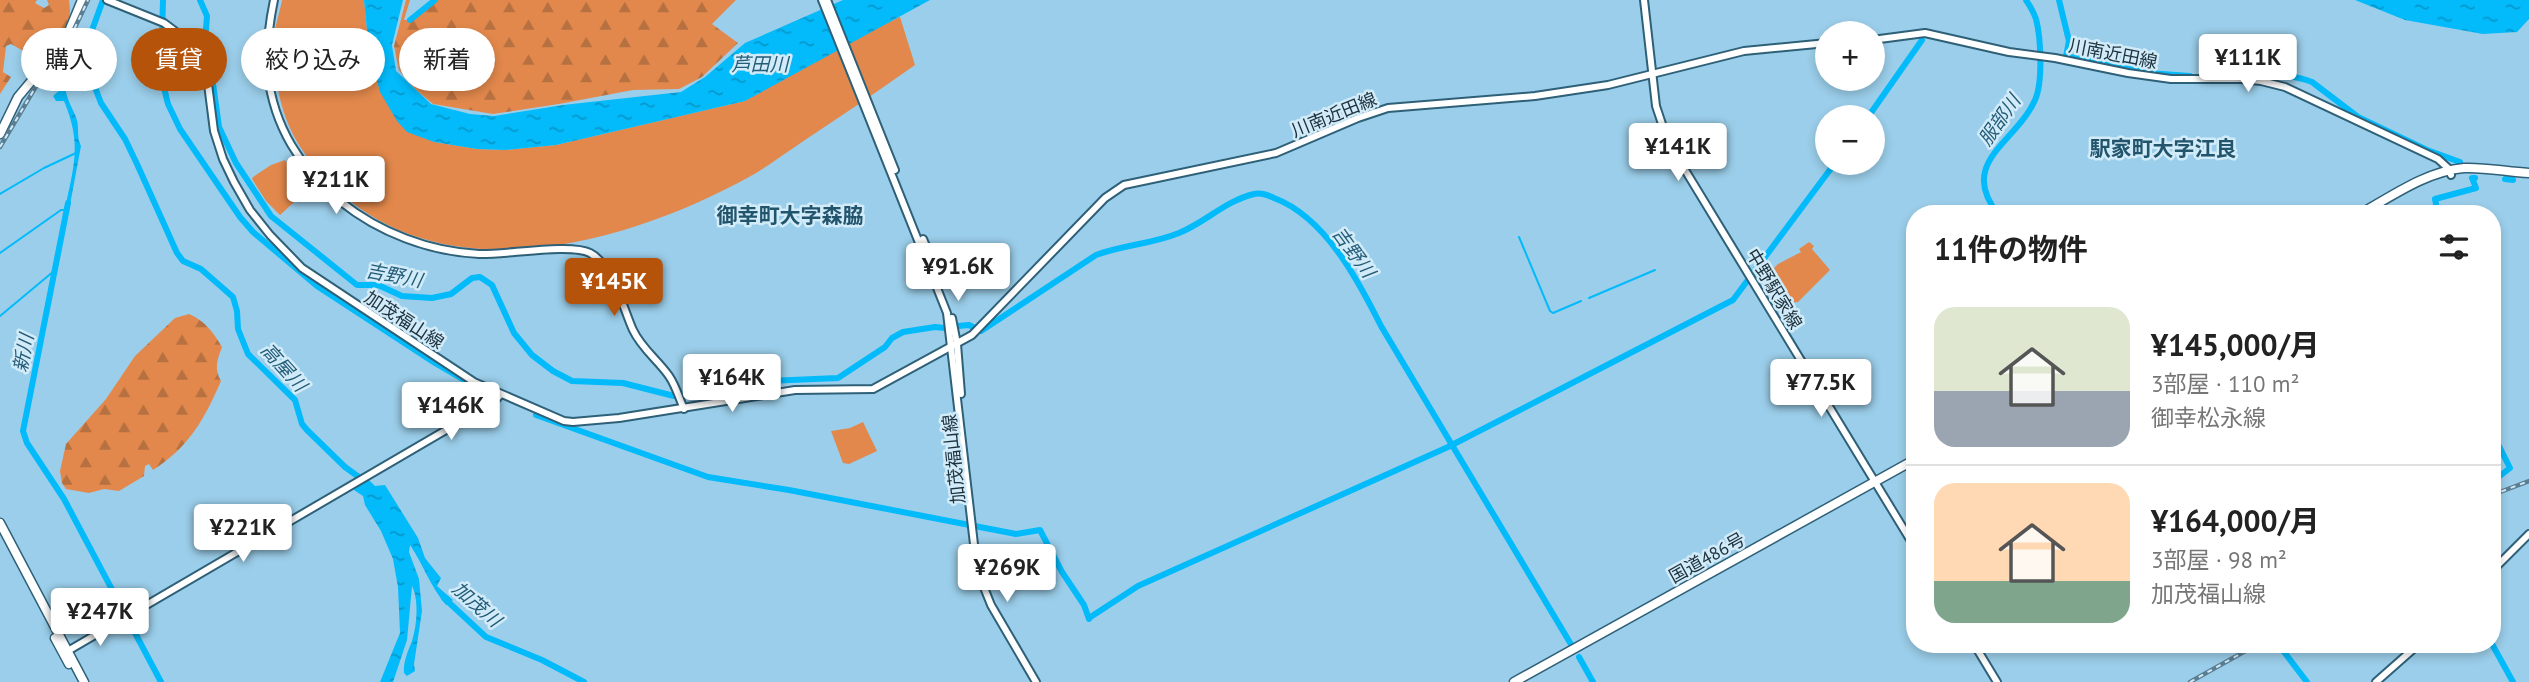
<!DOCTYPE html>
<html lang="ja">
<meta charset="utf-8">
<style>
body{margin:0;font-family:"PT Sans","Noto Sans JP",sans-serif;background:#f6f6f6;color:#222;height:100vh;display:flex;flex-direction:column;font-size:26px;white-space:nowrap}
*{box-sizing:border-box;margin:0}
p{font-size:23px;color:#767676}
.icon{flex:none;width:38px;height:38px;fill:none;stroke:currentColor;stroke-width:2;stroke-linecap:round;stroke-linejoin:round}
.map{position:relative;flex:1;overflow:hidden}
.drawer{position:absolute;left:1906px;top:205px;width:595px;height:448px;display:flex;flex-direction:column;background:#fff;border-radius:28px;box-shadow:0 4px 10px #0003}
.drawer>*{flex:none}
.banner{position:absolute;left:21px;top:28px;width:665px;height:63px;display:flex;gap:14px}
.tools{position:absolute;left:1815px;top:21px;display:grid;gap:14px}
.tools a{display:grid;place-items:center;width:70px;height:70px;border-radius:50%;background:#fff;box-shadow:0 4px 10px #0003;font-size:35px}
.price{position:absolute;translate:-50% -60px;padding:0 16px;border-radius:7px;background:#fff;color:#222;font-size:23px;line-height:46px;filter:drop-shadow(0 2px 4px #0008)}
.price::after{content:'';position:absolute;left:50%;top:42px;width:21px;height:16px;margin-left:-10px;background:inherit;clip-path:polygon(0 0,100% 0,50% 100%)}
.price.current{background:#b45309;color:#fff}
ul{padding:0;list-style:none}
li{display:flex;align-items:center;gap:21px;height:175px;padding:0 28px}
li+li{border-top:2px solid #e0e0e0}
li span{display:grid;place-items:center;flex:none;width:196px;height:140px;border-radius:21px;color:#555}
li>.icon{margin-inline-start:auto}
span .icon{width:84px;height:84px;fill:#fffc;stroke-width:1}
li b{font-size:30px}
h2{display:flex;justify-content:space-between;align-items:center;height:84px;padding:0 28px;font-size:30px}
.tag{padding:0 24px;border-radius:32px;background:#fff;box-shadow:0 4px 10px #0003;font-size:24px;line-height:63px}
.tag.current{background:#b45309;color:#fff}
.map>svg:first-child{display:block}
.grass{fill:#e2884c}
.forest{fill:url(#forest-firs)}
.water{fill:url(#water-ripples)}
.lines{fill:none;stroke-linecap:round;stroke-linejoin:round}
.stream{stroke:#03bafa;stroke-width:2}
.river{stroke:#03bafa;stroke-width:6}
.major-casing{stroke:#2e6078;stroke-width:10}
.highway-casing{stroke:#2e6078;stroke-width:11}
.major{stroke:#fff;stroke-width:6}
.highway{stroke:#fff;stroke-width:8}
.rail-casing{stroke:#5b7e92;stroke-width:4.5}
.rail{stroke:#d1ebf9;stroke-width:2;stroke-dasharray:5;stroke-linecap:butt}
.labels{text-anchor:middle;stroke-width:5;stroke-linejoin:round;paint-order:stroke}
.street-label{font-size:18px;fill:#1d323d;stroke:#d1ebf9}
.water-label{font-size:19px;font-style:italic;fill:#255d78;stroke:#d1ebf9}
.quarter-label{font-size:21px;font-weight:bold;fill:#22546c;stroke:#d1ebf9}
</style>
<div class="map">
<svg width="2529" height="682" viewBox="0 0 2529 682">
<defs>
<pattern id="forest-firs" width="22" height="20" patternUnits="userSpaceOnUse" patternTransform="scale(1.75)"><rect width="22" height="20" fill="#e2884c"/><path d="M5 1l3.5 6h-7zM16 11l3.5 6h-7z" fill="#b77040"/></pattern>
<pattern id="water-ripples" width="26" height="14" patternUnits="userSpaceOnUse" patternTransform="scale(1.75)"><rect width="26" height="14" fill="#03bafa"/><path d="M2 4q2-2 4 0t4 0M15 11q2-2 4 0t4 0" fill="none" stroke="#0498cc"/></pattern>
</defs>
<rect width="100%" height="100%" fill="#9bceea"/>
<g class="grass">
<path d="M282,0h82l5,50 65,92 43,7 28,1 51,-5 189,-44 123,-69 32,-15 15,48c-37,26 -75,52 -113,77 -18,12 -35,25 -53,35 -122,67 -307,120 -419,6 -32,-33 -47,-59 -54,-105 -1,-8 -4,-18 -4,-26 0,-17 7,-36 10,-52z"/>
<polygon points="285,160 294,173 287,178 302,195 280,215 266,201 252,179 253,177 271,165"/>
<polygon points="1809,242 1814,246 1812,249 1830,270 1798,302 1786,303 1768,274 1778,264 1801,252 1799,249"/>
<polygon points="863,422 877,451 849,464 843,463 831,431 850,428"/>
</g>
<g class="forest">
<path d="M0,0h37l-2,3 9,5 5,-3 -2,-5h22c2,13 1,27 -7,38 -4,4 -10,6 -15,10 -5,4 -6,6 -13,9l-23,-13 -5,2 -3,26 8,5 -11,17z"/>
<polygon points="406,0 410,0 404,20 413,20 437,0 736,0 712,24 738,43 702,77 679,89 633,90 559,104 493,114 433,104 415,89 399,70 394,46"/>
<path d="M189,314c16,7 24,18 33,33 -5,13 -8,22 -1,34 -17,39 -32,66 -68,89l-4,-6 -4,2 -1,10 -25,15 -15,-2 -15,4 -23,-4 -4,-6 -2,-12 6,-27 40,-45 29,-43 40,-38z"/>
</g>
<g class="water">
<polygon points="364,0 403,0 392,45 396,71 431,104 470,114 494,116 563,105 681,92 705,77 745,43 843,0 930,0 745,101 556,145 505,150 477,149 434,142 407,132 397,121 380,92 369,50"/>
<polygon points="2355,0 2529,0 2529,19 2517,32 2483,34 2405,20"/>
<path d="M65,83c0,13 6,22 11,34 4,11 0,20 5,29l-12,64 -4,-1c9,-44 17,-65 -1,-108h-8l-3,-5 9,-8 -1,-3z"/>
<path d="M366,477l9,9 10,-1 33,53 7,20 16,20 -4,8 16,14 -7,5c-16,-19 -23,-41 -36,-60l-1,7 10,27 3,32 -8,53 1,7 -8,5 -3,-3c-1,-11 4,-22 8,-32 5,-16 7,-41 0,-55l-5,54 -14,42h-13l20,-49 -2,-46 -5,-28 -12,-28 -16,-26 -2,-9 -9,-6v-5z"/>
</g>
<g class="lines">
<g class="stream">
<polyline points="0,194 44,168 76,153"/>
<polyline points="1519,237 1550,311 1553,313 1581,301"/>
<polyline points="0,253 61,210 67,210"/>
<polyline points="1589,298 1655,270"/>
<polyline points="0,316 54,271"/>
</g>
<g class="river">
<polyline points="103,0 91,33 86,59 89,72 101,103 125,139 137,164 177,253 183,261 201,269 233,297 237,311 238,329 248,354 295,400 302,424 307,430 345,467 363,480"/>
<polyline points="163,0 161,76 168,104 180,129 240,217 253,232 317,286 435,363 488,394"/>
<polyline points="200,0 207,16 204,55 213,84 219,127 236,163 271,216 357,285 378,285 402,296 432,298 451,294 472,278 480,277 492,285 514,333 532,355 553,371 572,381 623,383 674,396 744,382 838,378 885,347 892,338 903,332 935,327 945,328"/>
<polyline points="2059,0 2069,41 2066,56 2148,73 2190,76"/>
<polyline points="410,20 435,0"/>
<path d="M2218,76c30,-1 65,-5 94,6l46,35 69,33 33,12"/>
<polyline points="72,81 89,72"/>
<polyline points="1868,117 1922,40"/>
<polyline points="2505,179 2513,180"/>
<polyline points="68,203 23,431 27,443 64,499 161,682"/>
<path d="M1998,214c-41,-52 18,-71 37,-114 8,-17 6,-62 1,-81 -2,-6 -6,-13 -10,-19"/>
<polyline points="2429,214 2437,209 2435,199 2476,188 2472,178 2475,178"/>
<path d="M958,326l11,-1 12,6 115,-76c27,-10 56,-11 83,-22 27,-11 46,-32 75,-39 7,-2 14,1 20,4 51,19 84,82 107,128l191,320"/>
<polyline points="536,415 708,477 789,490 1016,534 1040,530 1062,572 1084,605 1089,619"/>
<polyline points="2492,432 2510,468 2492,482"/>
<polyline points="444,598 486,637 542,660 584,682"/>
<polyline points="1089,618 1138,586 1448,447 1733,300 1835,163"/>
<polyline points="2278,644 2307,682"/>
<polyline points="2492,644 2513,682"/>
<polyline points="1579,657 1593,682"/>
</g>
<defs>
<g id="major">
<polyline points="107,0 164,23 176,32 194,52 208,84 214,131 223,159 234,182 250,210 270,235 302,268 474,382 564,421 573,422 619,418 795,390 873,389 972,335 1105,198 1124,185 1276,153 1358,118 1388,108 1535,96 1608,85 1744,51 1827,43"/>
<path d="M274,0c-5,24 -8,49 -6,74 11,104 111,175 211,180 26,1 92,-11 111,-1 23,12 33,55 43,77 9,19 24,29 36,46 7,10 10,22 15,33"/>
<polyline points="822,0 947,313 977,570 991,605 1036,682"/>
<polyline points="827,0 895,170"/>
<polyline points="1644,0 1656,106 1668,142 1914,546"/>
<polyline points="1872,40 1925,33 2009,52 2055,58 2128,73 2171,79 2241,79 2261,81 2285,87 2438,159 2449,169 2451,175"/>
<polyline points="923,239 935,268"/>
<polyline points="952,318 957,344 961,394"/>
<polyline points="2492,571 2529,534"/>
<polyline points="1974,644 1997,682"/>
<polyline points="66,652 494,402 500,395"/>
<polyline points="2376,682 2419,644"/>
</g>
<g id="highway">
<polyline points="0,134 18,97 65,41 82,0"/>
<path d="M2360,214c32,-18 67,-43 104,-46 21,-1 44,4 65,5"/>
<polyline points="0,523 84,682"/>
<polyline points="55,638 69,664"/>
<polyline points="1514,682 1914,460"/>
</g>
</defs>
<use href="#major" class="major-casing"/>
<use href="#highway" class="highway-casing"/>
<use href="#major" class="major"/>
<use href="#highway" class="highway"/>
<defs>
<g id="rail">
<polyline points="0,147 38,83 70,38 88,0"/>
<polyline points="2492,495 2529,481"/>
<polyline points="2190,682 2258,644"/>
</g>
</defs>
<use href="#rail" class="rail-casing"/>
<use href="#rail" class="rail"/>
</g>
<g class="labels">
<g class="street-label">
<text transform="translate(2113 54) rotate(11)" y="6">川南近田線</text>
<text transform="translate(1334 115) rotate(-22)" y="6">川南近田線</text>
<text transform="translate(1774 289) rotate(59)" y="6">中野駅家線</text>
<text transform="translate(404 320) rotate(33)" y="6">加茂福山線</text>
<text transform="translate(954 459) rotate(-96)" y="6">加茂福山線</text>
<text transform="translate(1707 558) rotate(-29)" y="6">国道486号</text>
</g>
<g class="water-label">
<text x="760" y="71">芦田川</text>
<text transform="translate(1999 120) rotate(-55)" y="7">服部川</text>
<text transform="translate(1354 252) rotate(54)" y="7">吉野川</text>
<text transform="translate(394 275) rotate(11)" y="7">吉野川</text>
<text transform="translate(23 353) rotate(-79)" y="7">新川</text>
<text transform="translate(284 367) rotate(48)" y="7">高屋川</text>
<text transform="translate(477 604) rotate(41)" y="7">加茂川</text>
</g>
<g class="quarter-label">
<text x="2163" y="156">駅家町大字江良</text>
<text x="790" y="223">御幸町大字森脇</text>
</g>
</g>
</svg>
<div class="tools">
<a>+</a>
<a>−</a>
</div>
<b class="price" style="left:2248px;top:94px">¥111K</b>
<b class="price" style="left:1678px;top:183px">¥141K</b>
<b class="price" style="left:336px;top:216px">¥211K</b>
<b class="price" style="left:958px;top:303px">¥91.6K</b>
<b class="price current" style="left:614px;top:318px">¥145K</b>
<b class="price" style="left:732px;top:414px">¥164K</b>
<b class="price" style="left:1821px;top:419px">¥77.5K</b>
<b class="price" style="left:451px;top:442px">¥146K</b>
<b class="price" style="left:243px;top:564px">¥221K</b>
<b class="price" style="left:1007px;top:604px">¥269K</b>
<b class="price" style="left:100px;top:648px">¥247K</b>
<div class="banner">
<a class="tag">購入</a>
<a class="tag current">賃貸</a>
<a class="tag">絞り込み</a>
<a class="tag">新着</a>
</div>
<section class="drawer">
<h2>11件の物件<svg class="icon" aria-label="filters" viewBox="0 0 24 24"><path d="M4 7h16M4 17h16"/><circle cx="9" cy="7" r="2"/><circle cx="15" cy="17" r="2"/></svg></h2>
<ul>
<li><span style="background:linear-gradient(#dfe7d0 60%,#9aa5b1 0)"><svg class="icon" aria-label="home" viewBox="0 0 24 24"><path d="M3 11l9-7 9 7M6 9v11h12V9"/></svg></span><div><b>¥145,000/月</b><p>3部屋 · 110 m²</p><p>御幸松永線</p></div></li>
<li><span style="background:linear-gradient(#ffd9b3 70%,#7fa58c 0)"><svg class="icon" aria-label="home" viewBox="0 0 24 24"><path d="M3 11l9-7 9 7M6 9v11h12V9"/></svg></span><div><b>¥164,000/月</b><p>3部屋 · 98 m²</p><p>加茂福山線</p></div></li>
</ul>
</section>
</div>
